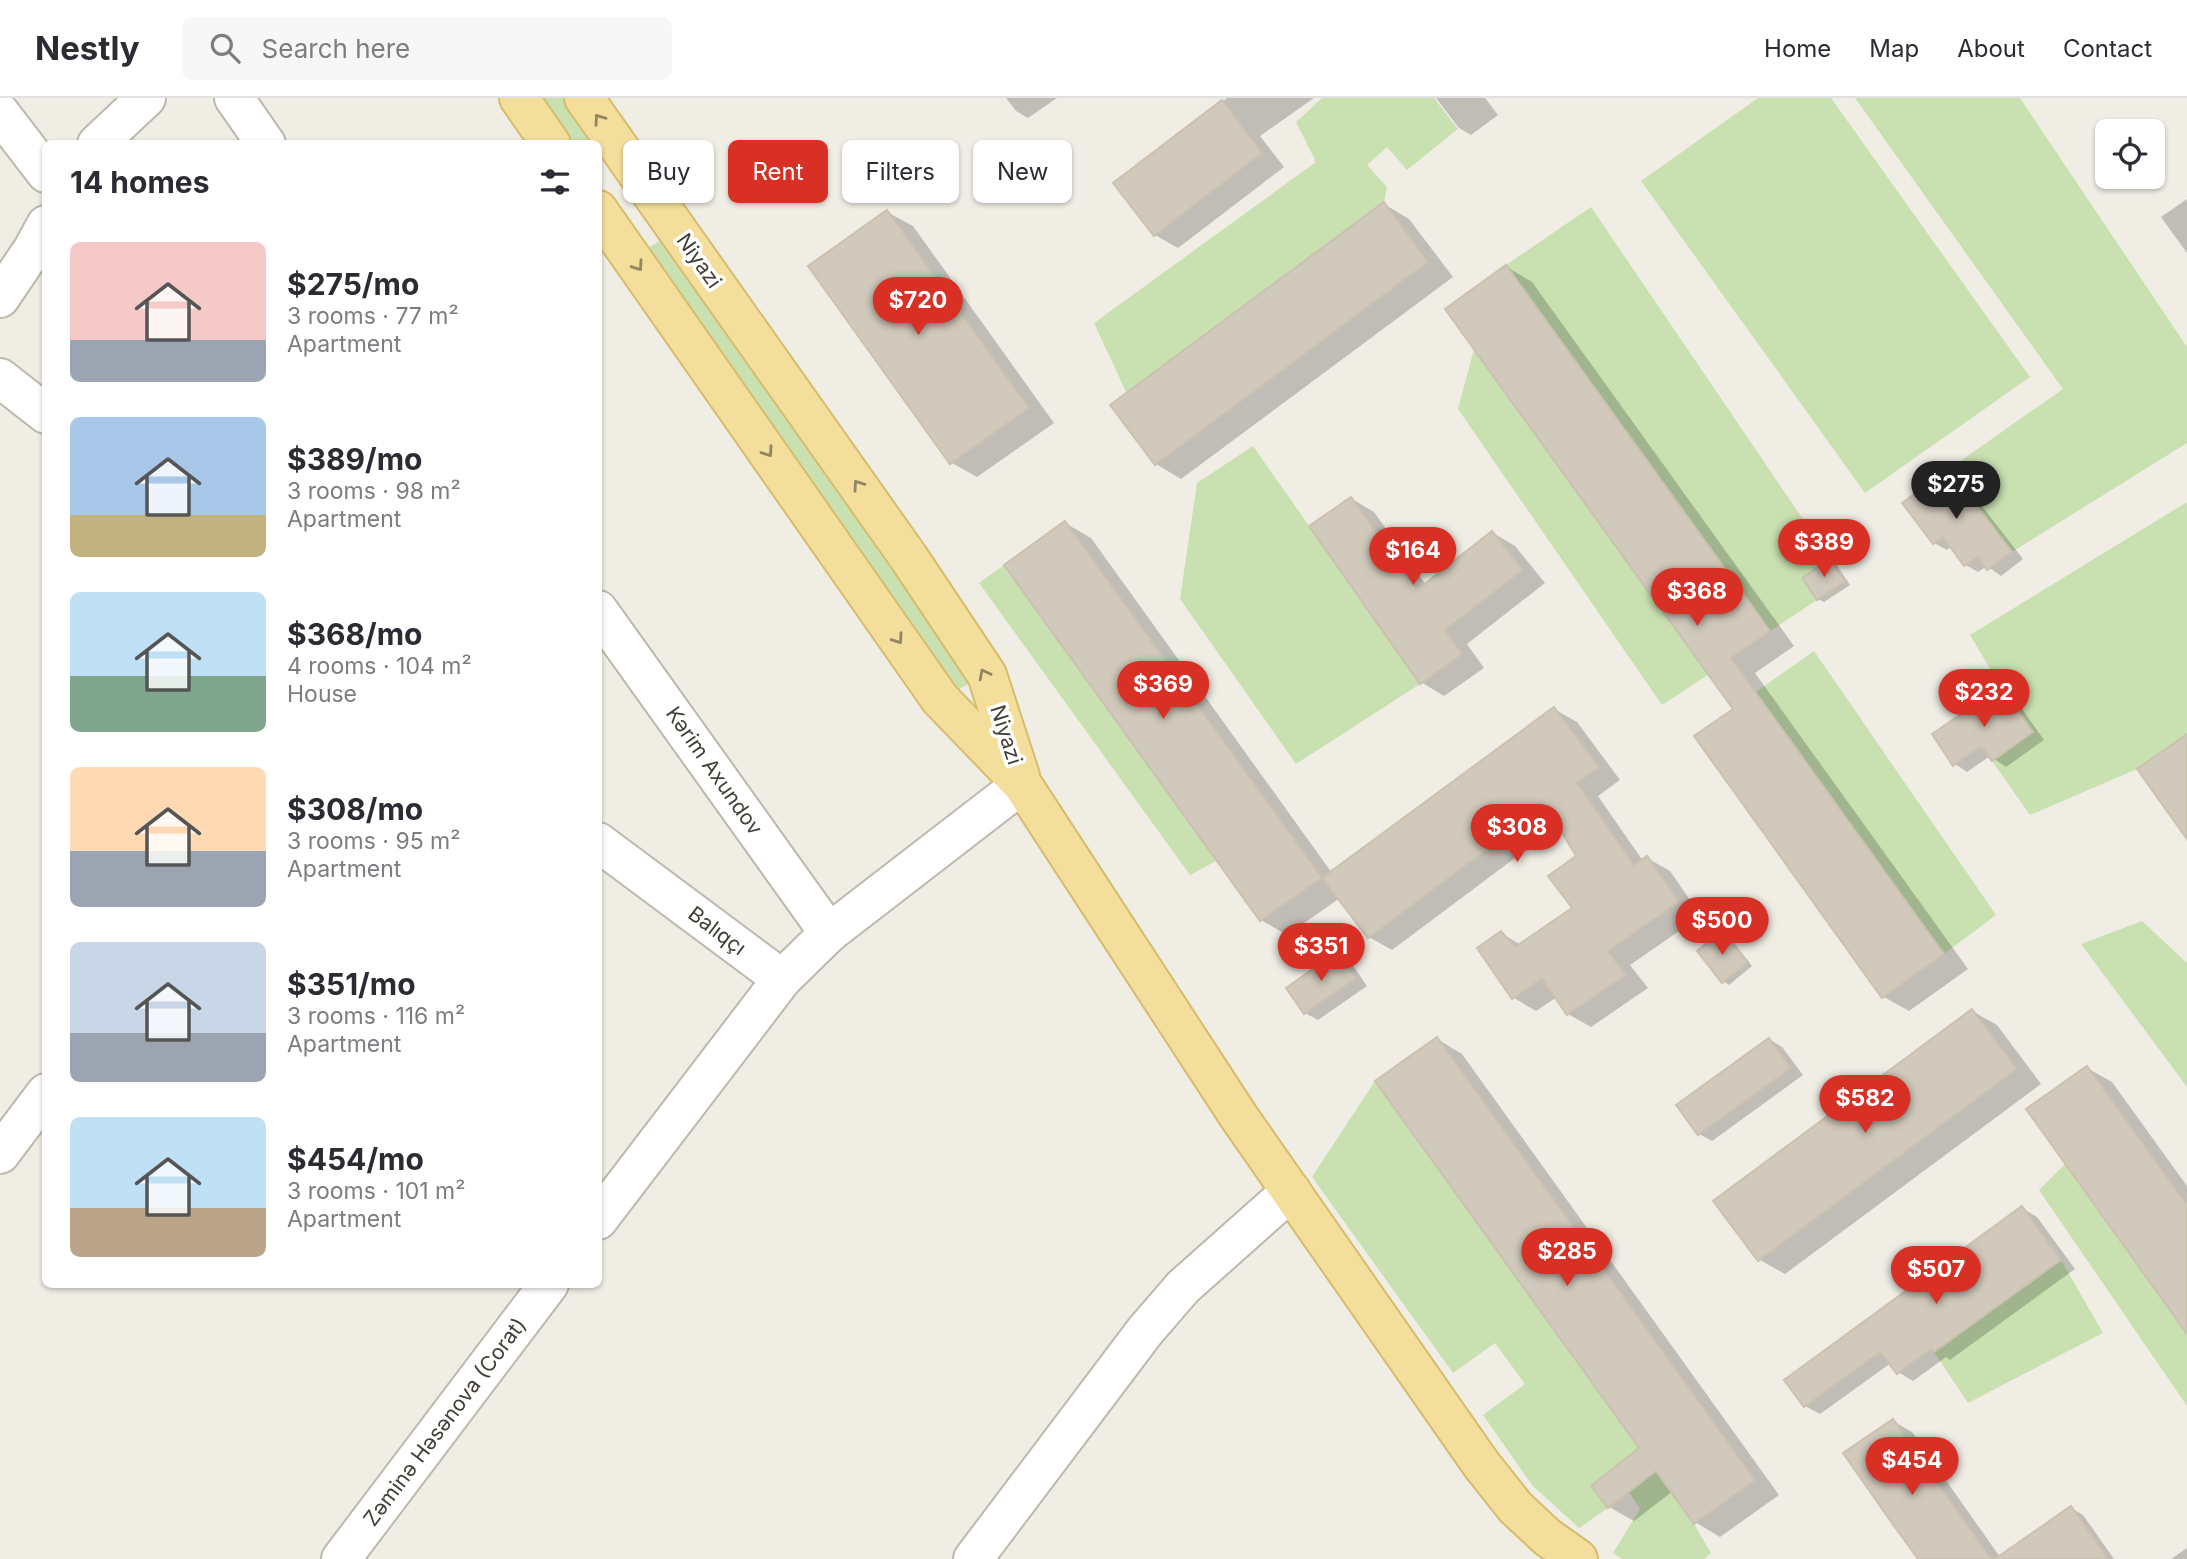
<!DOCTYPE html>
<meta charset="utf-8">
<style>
body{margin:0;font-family:Inter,sans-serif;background:#f7f7f7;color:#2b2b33;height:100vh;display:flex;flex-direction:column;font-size:26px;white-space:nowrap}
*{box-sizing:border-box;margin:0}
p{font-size:23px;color:#7c7c81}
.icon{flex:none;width:38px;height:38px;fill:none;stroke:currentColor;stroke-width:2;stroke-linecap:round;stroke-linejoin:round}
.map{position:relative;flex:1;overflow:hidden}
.panel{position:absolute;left:42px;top:42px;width:560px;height:1148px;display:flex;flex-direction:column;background:#fff;border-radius:10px;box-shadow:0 2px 5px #0004}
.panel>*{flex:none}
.hud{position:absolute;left:623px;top:42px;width:665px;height:63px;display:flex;gap:14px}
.controls{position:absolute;left:2095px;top:21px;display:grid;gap:14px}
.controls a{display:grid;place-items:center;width:70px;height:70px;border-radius:10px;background:#fff;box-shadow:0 2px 5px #0004;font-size:35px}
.price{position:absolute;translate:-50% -60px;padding:0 16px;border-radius:24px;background:#d93025;color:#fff;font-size:23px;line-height:46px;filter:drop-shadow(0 2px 4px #0008)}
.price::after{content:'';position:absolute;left:50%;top:42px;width:21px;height:16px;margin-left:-10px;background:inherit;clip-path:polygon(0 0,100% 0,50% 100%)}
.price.current{background:#222;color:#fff}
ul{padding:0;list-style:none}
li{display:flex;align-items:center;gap:21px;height:175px;padding:0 28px}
li span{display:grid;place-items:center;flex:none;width:196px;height:140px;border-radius:10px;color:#555}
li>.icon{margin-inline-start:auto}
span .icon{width:84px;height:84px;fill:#fffc;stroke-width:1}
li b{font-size:30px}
h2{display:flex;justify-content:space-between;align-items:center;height:84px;padding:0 28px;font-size:30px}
.chip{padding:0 24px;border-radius:10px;background:#fff;box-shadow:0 2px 5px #0004;font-size:24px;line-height:63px}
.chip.current{background:#d93025;color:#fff}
header{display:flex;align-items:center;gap:42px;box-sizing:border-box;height:98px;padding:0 35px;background:#fff;border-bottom:2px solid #e1e1e2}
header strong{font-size:33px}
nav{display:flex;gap:38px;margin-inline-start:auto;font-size:24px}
.search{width:490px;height:63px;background:#f7f7f7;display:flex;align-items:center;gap:18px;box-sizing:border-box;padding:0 24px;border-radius:10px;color:#7c7c81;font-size:26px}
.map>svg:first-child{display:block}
.green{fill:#c9e1b1}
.shadow{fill:#0003}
.building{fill:#d1c9bb;stroke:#cbc1af;stroke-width:2}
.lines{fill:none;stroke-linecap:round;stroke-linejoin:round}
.minor-casing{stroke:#beb8ab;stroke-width:42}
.major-casing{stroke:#d6bc6d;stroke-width:42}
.minor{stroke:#fff;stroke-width:38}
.major{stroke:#f3de9b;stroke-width:38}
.oneway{stroke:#928663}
.labels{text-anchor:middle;stroke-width:7;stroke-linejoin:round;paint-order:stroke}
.street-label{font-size:21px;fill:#423e35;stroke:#fff}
</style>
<header>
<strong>Nestly</strong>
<div class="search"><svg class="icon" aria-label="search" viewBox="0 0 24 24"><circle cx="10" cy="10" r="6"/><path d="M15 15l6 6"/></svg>Search here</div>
<nav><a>Home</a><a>Map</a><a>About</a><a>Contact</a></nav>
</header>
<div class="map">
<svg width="2187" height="1461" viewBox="0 0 2187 1461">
<rect width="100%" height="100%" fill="#f0ede5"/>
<g class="green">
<polygon points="533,0 563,0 595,45 565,45"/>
<polygon points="1322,0 1434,0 1458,31 1407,72 1387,49 1367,67 1387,89 1384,104 1126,294 1094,225 1316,64 1296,24"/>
<polygon points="1758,0 1831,0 2030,279 1865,395 1641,83"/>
<polygon points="1855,0 2020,0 2187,249 2187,345 2012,454 1949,371 2063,291"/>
<polygon points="1591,109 1830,461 1802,480 1817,502 1770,533 1506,167"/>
<polygon points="662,141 972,584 956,593 644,153"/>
<polygon points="1474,251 1708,577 1662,607 1458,311"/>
<polygon points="1253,348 1420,586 1296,666 1180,501 1197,385"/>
<polygon points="2187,404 2187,636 2137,671 2030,717 1992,663 2033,634 2001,589 1970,537"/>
<polygon points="1004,467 1216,763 1190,777 979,485"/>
<polygon points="1814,553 1996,817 1944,856 1756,594"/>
<polygon points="2142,823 2187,865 2187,989 2081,846"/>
<polygon points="1375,983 1694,1426 1711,1455 1704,1461 1622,1461 1613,1455 1640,1411 1629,1394 1591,1388 1608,1410 1579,1430 1532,1387 1483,1317 1525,1286 1495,1245 1453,1275 1312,1079"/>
<polygon points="2065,1066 2187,1236 2187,1308 2039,1092"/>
<polygon points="2061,1162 2103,1235 1968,1305 1934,1254"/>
</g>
<g class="shadow">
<polygon points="1006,0 1057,0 1028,20 1016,13"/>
<polygon points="1227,0 1314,0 1260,38 1284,69 1178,150 1155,137 1116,86"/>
<polygon points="1436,0 1485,0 1498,17 1471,37 1459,30"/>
<polygon points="2187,101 2187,155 2161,119"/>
<polygon points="1384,106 1409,121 1453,179 1181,381 1156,366"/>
<polygon points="887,114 913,128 1054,325 977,379 952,365"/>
<polygon points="1507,169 1532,184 1794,548 1755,575 1968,871 1909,913 1884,899"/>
<polygon points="1949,373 1961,381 2023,461 2001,478 1987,468 1978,474 1966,467 1952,448 1947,452 1934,445"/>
<polygon points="1352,401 1374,414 1426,487 1493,435 1515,448 1545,485 1467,546 1484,570 1444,598 1421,584"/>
<polygon points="1065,425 1091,440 1332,775 1554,611 1577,624 1620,682 1598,698 1643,763 1647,760 1670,773 1701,818 1630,867 1648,890 1591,929 1568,916 1557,899 1536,913 1514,900 1501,835 1521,847 1575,811 1578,759 1559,727 1392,852 1369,839 1340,800 1287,837 1261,822 1006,467"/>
<polygon points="1830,463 1836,466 1850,487 1824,504 1818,501"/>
<polygon points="2001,591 2013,598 2044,642 2006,669 1990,658 1967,674 1955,666"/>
<polygon points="1723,835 1729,839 1752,868 1729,887 1723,883"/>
<polygon points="1337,856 1350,863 1367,888 1318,922 1305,915"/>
<polygon points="1972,913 1997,927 2041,986 1785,1176 1760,1162"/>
<polygon points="1437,941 1462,956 1779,1397 1720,1439 1695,1424 1673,1393 1634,1423 1609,1409 1642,1351"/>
<polygon points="1770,942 1782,949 1803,977 1712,1043 1699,1036"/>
<polygon points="2087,970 2112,984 2187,1088 2187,1233"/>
<polygon points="2022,1110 2037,1119 2075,1171 1950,1262 1946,1259 1913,1283 1898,1274 1891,1265 1820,1316 1805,1308"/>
<polygon points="1893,1323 1912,1334 2000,1459 2071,1410 2083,1417 2114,1461 1920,1461"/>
<polygon points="2187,1450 2187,1461 2171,1461"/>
</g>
<g class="building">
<polygon points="1222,2 1262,55 1154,138 1113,85"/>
<polygon points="1384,104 1428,164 1155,367 1110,307"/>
<polygon points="887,112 1029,310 950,366 808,168"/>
<polygon points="1506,167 1770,533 1731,560 1944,856 1882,900 1694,638 1733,611 1445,211"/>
<polygon points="1949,371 2012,454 1987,472 1978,459 1964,468 1943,439 1933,446 1902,405"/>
<polygon points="1351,399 1417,492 1492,433 1523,472 1445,532 1462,556 1420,586 1309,428"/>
<polygon points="1065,423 1322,780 1260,823 1004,467"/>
<polygon points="1830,461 1845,483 1817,502 1802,480"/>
<polygon points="2001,589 2033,634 1992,663 1981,648 1953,668 1932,636"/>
<polygon points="1554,609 1599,669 1577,685 1634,767 1647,758 1679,804 1608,853 1626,877 1567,917 1542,881 1512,901 1477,850 1501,833 1515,849 1572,810 1548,778 1576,758 1546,708 1368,840 1322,780"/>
<polygon points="2187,636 2187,741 2137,671"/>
<polygon points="1723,833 1748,864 1722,885 1697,853"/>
<polygon points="1337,854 1356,880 1304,916 1286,890"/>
<polygon points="1972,911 2017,971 1758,1163 1713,1103"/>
<polygon points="1437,939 1755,1382 1694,1426 1656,1373 1608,1410 1591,1388 1639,1350 1375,983"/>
<polygon points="1769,940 1791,970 1698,1037 1676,1007"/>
<polygon points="2087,968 2187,1107 2187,1236 2026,1011"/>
<polygon points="2022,1108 2061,1162 1934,1254 1931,1251 1897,1276 1880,1254 1804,1309 1784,1282"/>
<polygon points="1893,1321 1991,1461 1918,1461 1887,1418 1843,1355"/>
<polygon points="2071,1408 2108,1461 1995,1461"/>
</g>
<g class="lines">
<defs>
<g id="minor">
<polyline points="234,0 266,46"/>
<polyline points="0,15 46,75"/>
<polyline points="97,46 146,0"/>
<polyline points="0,200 33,151 46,127"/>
<polyline points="0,280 46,316"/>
<polyline points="598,512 829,835"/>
<polyline points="598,744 782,881 829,835 1022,686"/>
<polyline points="0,1056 46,995"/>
<polyline points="598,1122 782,881"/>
<polyline points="341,1461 549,1186"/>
<polyline points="973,1461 1145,1233 1183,1189 1291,1093"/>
</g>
<g id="major">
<polyline points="519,0 551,46"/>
<polyline points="584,0 909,460 987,577 1020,678"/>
<polyline points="598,112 940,601 1022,686 1239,1019 1481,1366 1515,1409 1547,1439 1578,1461"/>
</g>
</defs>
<use href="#minor" class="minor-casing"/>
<use href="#major" class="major-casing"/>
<use href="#minor" class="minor"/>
<use href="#major" class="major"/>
</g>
<defs><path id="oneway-chevron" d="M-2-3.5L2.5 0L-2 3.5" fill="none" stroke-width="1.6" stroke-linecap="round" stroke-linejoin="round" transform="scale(1.75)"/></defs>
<g class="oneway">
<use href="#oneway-chevron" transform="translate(599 21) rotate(-125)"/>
<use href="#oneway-chevron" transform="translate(638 168) rotate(55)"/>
<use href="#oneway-chevron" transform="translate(768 354) rotate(55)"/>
<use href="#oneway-chevron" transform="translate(858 387) rotate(-125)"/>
<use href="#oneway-chevron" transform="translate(898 541) rotate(55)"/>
<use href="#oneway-chevron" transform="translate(984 576) rotate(-117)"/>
</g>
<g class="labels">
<g class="street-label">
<text transform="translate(699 163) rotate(55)" y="7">Niyazi</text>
<text transform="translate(1006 637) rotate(72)" y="7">Niyazi</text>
<text transform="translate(714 673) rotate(55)" y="7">Kərim Axundov</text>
<text transform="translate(717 833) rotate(37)" y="7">Balıqçı</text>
<text transform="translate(445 1324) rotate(-53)" y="7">Zəminə Həsənova (Corat)</text>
</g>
</g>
</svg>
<div class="controls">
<a><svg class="icon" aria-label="locate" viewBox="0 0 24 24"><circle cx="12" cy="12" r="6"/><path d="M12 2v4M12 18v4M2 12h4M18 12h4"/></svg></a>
</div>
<b class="price" style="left:918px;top:239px">$720</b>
<b class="price current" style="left:1956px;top:423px">$275</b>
<b class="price" style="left:1824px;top:481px">$389</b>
<b class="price" style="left:1413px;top:489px">$164</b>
<b class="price" style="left:1697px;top:530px">$368</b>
<b class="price" style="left:1163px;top:623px">$369</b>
<b class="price" style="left:1984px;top:631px">$232</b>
<b class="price" style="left:1517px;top:766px">$308</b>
<b class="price" style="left:1722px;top:859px">$500</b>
<b class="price" style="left:1321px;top:885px">$351</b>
<b class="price" style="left:1865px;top:1037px">$582</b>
<b class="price" style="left:1567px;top:1190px">$285</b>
<b class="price" style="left:1936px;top:1208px">$507</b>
<b class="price" style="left:1912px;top:1399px">$454</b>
<div class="hud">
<a class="chip">Buy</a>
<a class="chip current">Rent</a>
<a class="chip">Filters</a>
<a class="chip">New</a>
</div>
<section class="panel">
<h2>14 homes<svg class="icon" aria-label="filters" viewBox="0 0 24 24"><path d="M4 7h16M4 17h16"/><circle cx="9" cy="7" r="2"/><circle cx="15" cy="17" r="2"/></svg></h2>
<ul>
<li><span style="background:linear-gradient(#f6c9c9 70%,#9aa5b1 0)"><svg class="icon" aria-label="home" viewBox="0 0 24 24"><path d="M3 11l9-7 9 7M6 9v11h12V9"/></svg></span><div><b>$275/mo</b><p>3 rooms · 77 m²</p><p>Apartment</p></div></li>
<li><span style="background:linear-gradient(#a9c7e8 70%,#c2b280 0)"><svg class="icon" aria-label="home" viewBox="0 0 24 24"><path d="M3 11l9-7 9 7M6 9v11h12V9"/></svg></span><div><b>$389/mo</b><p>3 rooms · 98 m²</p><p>Apartment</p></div></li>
<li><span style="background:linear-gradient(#bfe0f5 60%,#7fa58c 0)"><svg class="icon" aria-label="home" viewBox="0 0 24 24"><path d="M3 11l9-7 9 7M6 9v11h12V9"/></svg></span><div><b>$368/mo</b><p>4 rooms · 104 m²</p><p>House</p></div></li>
<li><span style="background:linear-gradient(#ffd9b3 60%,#9aa5b1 0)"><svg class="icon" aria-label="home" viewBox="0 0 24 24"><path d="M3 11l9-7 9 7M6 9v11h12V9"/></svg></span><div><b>$308/mo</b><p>3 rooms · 95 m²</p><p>Apartment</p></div></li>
<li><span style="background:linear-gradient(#c9d6e8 65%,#9aa5b1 0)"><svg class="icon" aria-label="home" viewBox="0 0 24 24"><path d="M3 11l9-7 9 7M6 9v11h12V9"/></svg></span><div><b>$351/mo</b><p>3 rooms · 116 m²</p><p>Apartment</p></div></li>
<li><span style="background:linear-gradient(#bfe0f5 65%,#b9a48a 0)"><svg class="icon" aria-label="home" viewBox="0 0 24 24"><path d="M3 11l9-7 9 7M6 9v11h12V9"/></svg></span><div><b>$454/mo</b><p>3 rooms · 101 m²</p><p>Apartment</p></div></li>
</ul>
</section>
</div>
